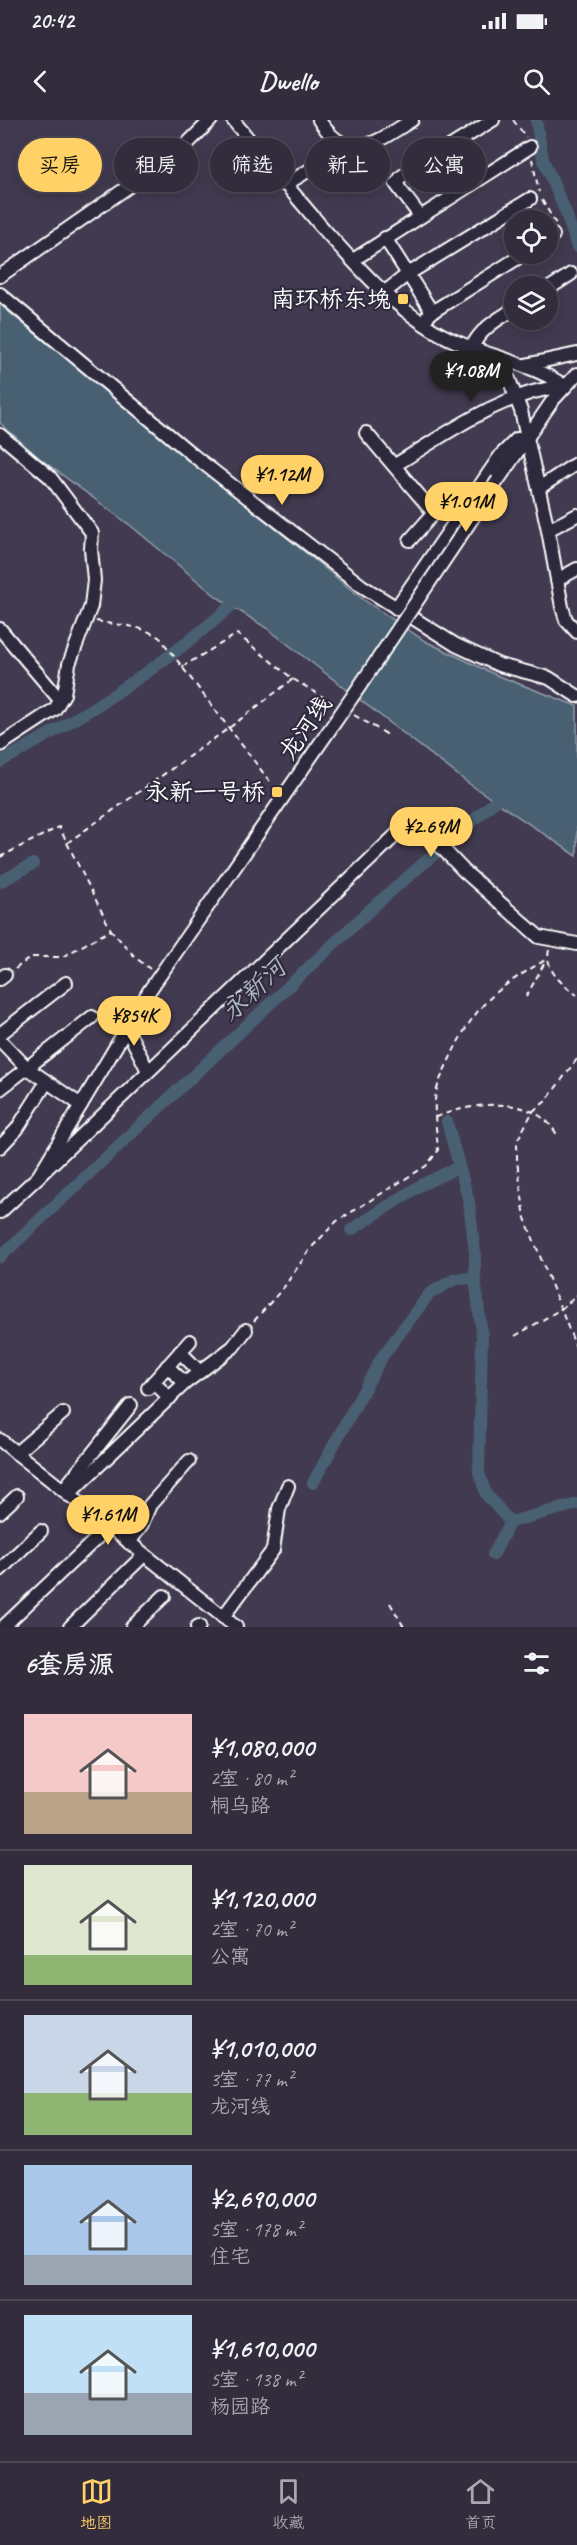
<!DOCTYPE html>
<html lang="zh">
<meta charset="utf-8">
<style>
body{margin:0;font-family:Caveat,"LXGW WenKai TC",sans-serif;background:#3d3847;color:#f1f3f6;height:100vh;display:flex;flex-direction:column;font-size:22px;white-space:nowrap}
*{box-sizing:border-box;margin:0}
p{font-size:20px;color:#a8a7af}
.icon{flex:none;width:33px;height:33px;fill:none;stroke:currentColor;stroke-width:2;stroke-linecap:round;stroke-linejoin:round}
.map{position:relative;height:1507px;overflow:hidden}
.panel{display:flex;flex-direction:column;background:#322c3c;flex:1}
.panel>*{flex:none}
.banner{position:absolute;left:18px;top:18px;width:542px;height:54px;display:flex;gap:12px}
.fabs{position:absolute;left:504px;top:90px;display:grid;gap:12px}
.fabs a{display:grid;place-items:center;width:54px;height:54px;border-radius:50%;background:#322c3c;box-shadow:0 3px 15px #0003,0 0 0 2px #4d4856;font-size:30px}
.price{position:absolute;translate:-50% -51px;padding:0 14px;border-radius:21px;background:#ffd166;color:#111;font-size:20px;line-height:39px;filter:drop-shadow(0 2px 3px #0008)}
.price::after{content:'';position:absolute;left:50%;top:36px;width:18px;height:14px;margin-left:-9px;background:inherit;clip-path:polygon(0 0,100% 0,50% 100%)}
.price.selected{background:#222;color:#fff}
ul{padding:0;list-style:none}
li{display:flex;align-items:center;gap:18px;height:150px;padding:0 24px}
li+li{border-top:2px solid #4d4856}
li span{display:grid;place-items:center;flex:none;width:168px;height:120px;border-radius:0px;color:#555}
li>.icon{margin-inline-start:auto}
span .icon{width:72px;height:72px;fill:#fffc;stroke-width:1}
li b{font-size:26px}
h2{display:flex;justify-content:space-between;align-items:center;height:72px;padding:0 24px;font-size:26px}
.pill{padding:0 21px;border-radius:27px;background:#322c3c;box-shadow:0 3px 15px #0003,0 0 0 2px #4d4856;font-size:21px;line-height:54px}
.pill.selected{background:#ffd166;color:#111}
.status{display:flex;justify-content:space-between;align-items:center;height:42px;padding:0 30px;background:#322c3c;direction:ltr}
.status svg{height:16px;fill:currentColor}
header{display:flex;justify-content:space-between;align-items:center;height:78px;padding:0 24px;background:#322c3c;font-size:27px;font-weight:600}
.menu{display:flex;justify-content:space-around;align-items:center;height:84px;border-top:2px solid #4d4856;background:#322c3c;font-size:16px;color:#a8a7af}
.menu a{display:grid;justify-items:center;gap:3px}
.menu .selected{color:#ffd166}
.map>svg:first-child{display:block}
.water{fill:#496073;stroke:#92a0ab;stroke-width:1.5}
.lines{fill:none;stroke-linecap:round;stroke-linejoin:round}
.canal{stroke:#496073;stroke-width:12}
.minor-casing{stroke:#fff;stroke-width:16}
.path{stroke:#fff;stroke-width:2;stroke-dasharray:6 4.5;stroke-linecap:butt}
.minor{stroke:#2f2a3d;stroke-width:12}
.minor-bridge-casing{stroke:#fff;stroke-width:16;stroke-linecap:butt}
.minor-bridge{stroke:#2f2a3d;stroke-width:12}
.poi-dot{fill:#ffd166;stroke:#2f2a3d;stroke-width:2}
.labels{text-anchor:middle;stroke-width:4.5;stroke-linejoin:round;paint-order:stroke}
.poi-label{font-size:24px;fill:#fff;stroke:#2f2a3d;text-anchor:end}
.street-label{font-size:24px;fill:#fff;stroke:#2f2a3d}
.water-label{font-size:26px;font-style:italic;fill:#adb7c0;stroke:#2f2a3d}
</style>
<div class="status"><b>20:42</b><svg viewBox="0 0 49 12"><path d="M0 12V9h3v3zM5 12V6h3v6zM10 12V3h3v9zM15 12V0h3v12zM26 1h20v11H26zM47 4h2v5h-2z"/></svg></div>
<header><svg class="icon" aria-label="back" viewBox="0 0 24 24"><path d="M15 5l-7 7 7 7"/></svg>Dwello<svg class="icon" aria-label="search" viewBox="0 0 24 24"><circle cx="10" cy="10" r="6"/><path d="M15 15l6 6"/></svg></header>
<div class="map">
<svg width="577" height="1507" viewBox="0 0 577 1507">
<rect width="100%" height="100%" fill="#423a50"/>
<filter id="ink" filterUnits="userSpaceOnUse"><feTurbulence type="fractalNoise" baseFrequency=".0167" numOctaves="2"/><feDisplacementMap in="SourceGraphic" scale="12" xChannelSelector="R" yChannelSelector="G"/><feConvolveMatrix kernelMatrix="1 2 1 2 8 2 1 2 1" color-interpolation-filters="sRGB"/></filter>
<g filter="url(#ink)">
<polygon class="water" points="0,185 364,480 425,521 496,555 577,586 577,736 468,663 268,509 217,477 131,406 38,337 0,303"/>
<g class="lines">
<g class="canal">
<polyline points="536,0 543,39 566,93 577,127"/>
<path d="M0,642c86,-47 171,-100 243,-167"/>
<polyline points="0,762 33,744"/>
<polyline points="447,1002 469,1082 475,1133 475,1158 482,1216 479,1352 486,1374 510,1402"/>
<polyline points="351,1110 421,1065 459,1047"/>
<polyline points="0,1137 373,787 499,678 506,669"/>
<polyline points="313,1363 382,1237 429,1174 455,1159 475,1158"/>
<polyline points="493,1435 510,1402 577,1384"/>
</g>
<defs>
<g id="minor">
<path d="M233,0c29,36 58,71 88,106 34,38 70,79 114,105 41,24 91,29 130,55"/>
<path d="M319,0c30,46 56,23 93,0"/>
<polyline points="285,65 347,27"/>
<polyline points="420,96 396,64 402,56 493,0"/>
<polyline points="385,118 432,192"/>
<polyline points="548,118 553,115"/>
<polyline points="353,140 530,27"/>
<polyline points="0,156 181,30 211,0"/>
<polyline points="548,169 571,154"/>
<polyline points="385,172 408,154 530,79"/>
<polyline points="0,174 194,336 362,466 456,525 499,545 549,558 577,576"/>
<polyline points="422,202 432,192 524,134"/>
<path d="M472,227c9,-19 25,-27 42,-38"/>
<polyline points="489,235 509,259 521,291 548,410 562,487 566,500 577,512"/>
<polyline points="525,245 577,234"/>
<polyline points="366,313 434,393 410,420"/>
<polyline points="0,315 50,357 92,413 91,429 94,460 91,486 69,544 64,574 55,589 0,625"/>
<path d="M395,345c53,-32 107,-73 170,-79"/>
<polyline points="498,360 553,280 577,254"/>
<polyline points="539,368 577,343"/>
<polyline points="548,410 577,395"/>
<polyline points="557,460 577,449"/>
<polyline points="396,488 501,335 517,319 526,320"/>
<polyline points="0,509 60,580"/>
<polyline points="0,859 5,855"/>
<polyline points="127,909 148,951"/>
<polyline points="0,914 66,863"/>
<polyline points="0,920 27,948 81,985"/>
<polyline points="0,969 92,897"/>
<polyline points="0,1027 17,1009 46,963"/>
<polyline points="38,1057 398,713 409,707 416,706 425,710 464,751 539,817 577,824"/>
<polyline points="0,1092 38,1057 149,871 210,783"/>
<polyline points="180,1232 200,1252"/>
<polyline points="167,1246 185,1263"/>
<polyline points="153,1262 170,1278"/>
<polyline points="148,1268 190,1221"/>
<polyline points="0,1320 236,1507"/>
<polyline points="16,1333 63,1293"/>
<polyline points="63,1370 131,1285"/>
<polyline points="68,1375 185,1263 233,1227 246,1210"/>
<polyline points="0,1392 17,1376"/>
<polyline points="129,1423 142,1404 150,1385 189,1341"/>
<polyline points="0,1450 41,1411"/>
<polyline points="223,1497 273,1430 279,1389 288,1366"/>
<polyline points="3,1507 97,1418"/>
<polyline points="70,1507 144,1435"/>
<polyline points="132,1507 164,1476"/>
<polyline points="197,1507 199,1506"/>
</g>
</defs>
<use href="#minor" class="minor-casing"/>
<g class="path">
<polyline points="513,0 526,17"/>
<polyline points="532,39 539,72"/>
<polyline points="542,80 556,104"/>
<path d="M96,501c23,5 44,3 64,17l111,145"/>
<polyline points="182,547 237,514 293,559 333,583"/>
<polyline points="354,595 388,615"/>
<polyline points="67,723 229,608 293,559"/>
<polyline points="0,737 59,707 111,810"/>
<path d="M549,830c-5,20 13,34 28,45"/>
<polyline points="15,849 31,837 62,837 111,810 136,838 150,849"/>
<polyline points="526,877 545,842"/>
<polyline points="577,939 546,981 533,991 517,1021 517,1041 525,1098 577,1230"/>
<path d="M436,997c38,-15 101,-24 122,20"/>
<path d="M254,1201l30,-34 27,-39 26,-27 89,-55 12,-15c-1,-17 -4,-35 -3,-51 1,-15 10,-31 16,-44 26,-54 45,-67 96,-97"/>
<polyline points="515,1216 561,1189 577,1175"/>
<polyline points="390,1483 404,1507"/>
</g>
<use href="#minor" class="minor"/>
<defs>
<polyline id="minor-bridge" points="210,783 357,570 498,360"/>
</defs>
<use href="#minor-bridge" class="minor-bridge-casing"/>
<use href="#minor-bridge" class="minor-bridge"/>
</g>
</g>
<g class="poi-dot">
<rect x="397" y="173" width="12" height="12" rx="3"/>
<rect x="271" y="666" width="12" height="12" rx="3"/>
</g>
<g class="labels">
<g class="poi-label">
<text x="391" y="187">南环桥东堍</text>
<text x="265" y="680">永新一号桥</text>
</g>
<g class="street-label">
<text transform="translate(305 608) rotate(-55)" y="8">龙河线</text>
</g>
<g class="water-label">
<text transform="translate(253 869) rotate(-43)" y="9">永新河</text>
</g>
</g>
</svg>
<div class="fabs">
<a><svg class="icon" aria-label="locate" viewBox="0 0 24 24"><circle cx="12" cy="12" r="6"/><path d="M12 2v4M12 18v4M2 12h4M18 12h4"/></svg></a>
<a><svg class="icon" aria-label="layers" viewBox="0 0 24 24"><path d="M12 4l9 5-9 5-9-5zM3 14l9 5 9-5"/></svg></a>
</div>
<b class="price selected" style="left:471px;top:282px">¥1.08M</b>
<b class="price" style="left:282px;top:386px">¥1.12M</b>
<b class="price" style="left:466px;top:413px">¥1.01M</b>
<b class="price" style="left:431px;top:738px">¥2.69M</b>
<b class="price" style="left:134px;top:927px">¥854K</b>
<b class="price" style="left:108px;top:1426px">¥1.61M</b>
<div class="banner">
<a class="pill selected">买房</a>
<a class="pill">租房</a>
<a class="pill">筛选</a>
<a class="pill">新上</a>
<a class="pill">公寓</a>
</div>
</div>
<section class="panel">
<h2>6套房源<svg class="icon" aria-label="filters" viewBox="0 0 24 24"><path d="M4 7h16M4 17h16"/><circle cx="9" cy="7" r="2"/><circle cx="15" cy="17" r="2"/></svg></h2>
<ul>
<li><span style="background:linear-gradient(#f6c9c9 65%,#b9a48a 0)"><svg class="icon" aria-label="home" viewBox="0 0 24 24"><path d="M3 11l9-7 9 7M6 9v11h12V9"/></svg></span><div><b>¥1,080,000</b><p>2室 · 80 m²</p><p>桐乌路</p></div></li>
<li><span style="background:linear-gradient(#dfe7d0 75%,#8fb573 0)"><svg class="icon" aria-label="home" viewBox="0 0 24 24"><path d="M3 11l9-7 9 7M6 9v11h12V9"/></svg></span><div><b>¥1,120,000</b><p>2室 · 70 m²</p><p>公寓</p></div></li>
<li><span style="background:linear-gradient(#c9d6e8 65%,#8fb573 0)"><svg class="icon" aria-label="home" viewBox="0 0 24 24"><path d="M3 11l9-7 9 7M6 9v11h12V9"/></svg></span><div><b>¥1,010,000</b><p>3室 · 77 m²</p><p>龙河线</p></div></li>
<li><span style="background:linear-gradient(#a9c7e8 75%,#9aa5b1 0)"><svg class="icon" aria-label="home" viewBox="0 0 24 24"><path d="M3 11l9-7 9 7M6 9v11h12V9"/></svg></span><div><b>¥2,690,000</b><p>5室 · 178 m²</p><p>住宅</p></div></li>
<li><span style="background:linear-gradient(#bfe0f5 65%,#9aa5b1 0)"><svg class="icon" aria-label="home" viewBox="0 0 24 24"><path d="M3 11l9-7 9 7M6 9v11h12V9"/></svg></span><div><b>¥1,610,000</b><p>5室 · 138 m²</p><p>杨园路</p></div></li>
</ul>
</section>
<nav class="menu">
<a class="selected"><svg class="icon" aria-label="map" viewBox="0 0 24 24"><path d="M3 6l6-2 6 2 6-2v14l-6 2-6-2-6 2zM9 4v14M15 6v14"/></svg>地图</a>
<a><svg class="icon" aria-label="saved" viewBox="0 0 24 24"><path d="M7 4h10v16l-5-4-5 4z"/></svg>收藏</a>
<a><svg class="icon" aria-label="home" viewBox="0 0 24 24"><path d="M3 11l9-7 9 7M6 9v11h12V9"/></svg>首页</a>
</nav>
